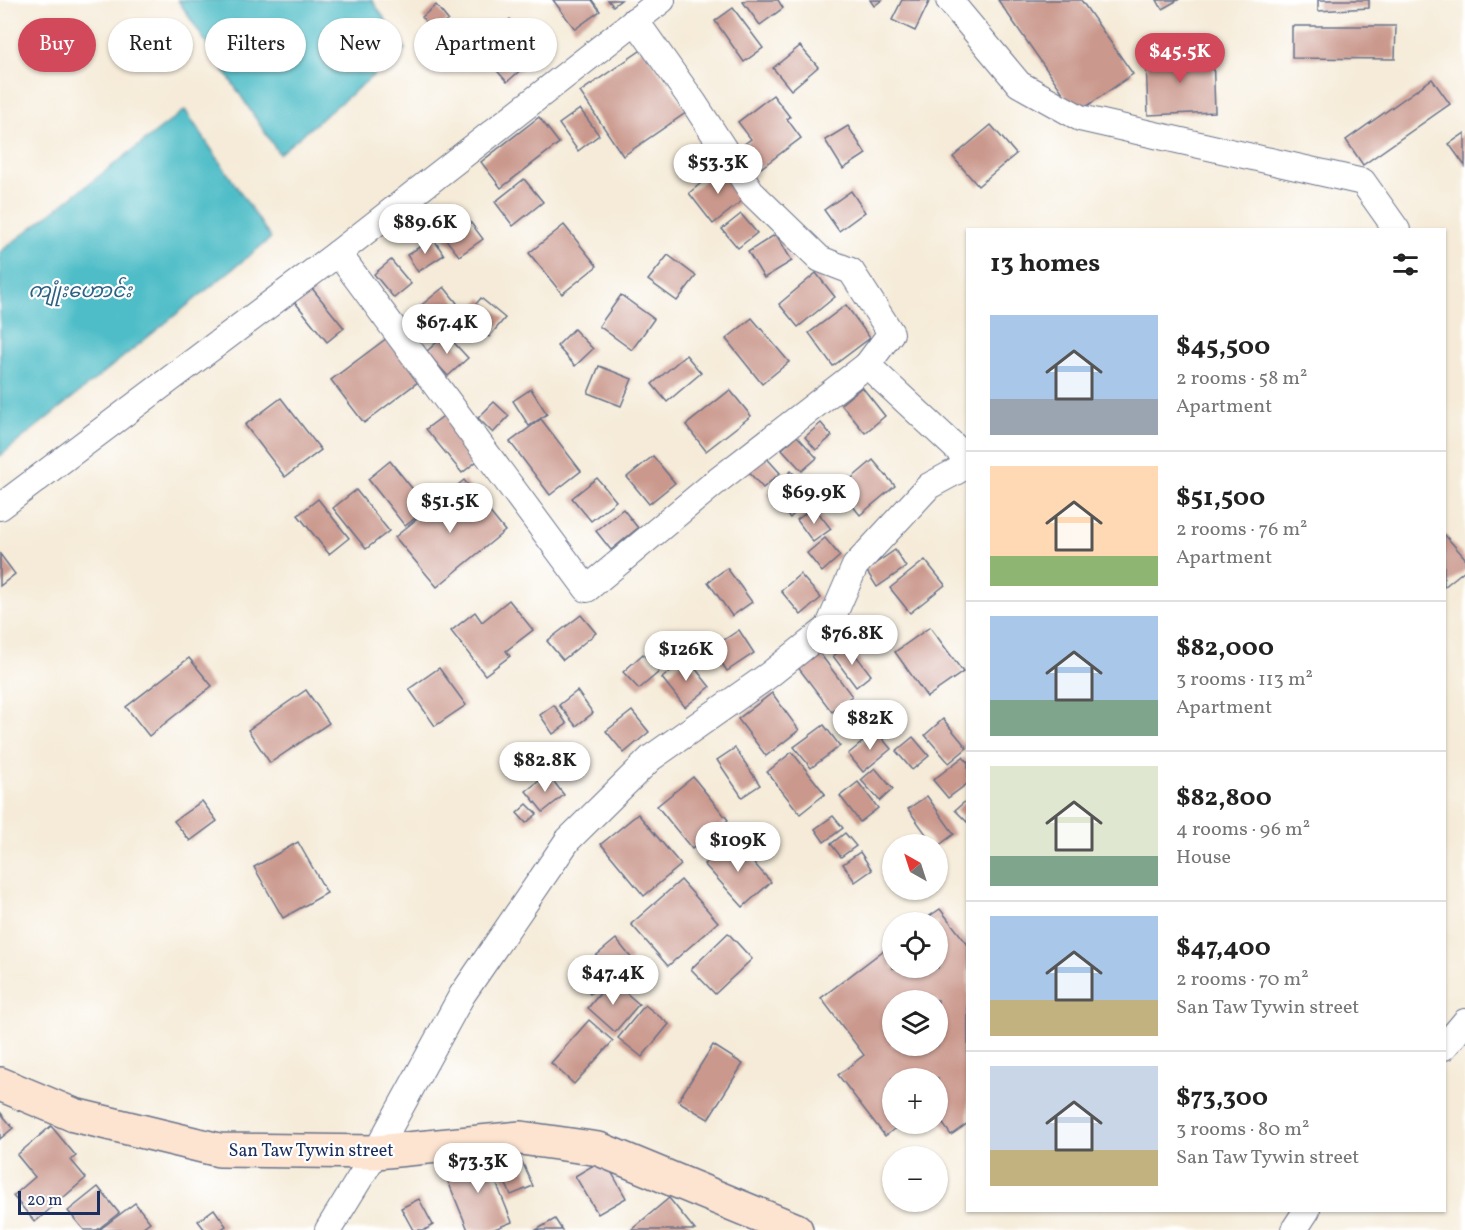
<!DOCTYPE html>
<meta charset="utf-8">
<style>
body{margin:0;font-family:Vollkorn,"Noto Sans Myanmar",serif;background:#f6f6f6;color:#222;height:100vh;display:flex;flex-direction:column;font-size:22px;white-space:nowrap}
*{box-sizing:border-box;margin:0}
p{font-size:20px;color:#767676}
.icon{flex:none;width:33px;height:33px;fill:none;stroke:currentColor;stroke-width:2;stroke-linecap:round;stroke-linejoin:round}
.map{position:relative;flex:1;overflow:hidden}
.details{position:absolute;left:966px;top:228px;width:480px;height:984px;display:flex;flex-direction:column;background:#fff;border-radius:0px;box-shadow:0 2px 4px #0004}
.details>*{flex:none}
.hud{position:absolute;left:18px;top:18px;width:570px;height:54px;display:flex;gap:12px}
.needle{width:39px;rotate:321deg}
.fabs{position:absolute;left:882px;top:834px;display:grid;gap:12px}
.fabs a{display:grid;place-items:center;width:66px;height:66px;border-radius:50%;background:#fff;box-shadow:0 2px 4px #0004;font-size:30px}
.scale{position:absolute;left:18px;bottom:15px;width:82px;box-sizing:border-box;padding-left:6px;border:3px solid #1b2f5e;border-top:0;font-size:16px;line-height:21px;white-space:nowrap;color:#1b2f5e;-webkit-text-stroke:4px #fff;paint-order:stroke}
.price{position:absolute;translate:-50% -51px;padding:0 14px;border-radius:21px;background:#fff;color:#222;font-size:20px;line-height:39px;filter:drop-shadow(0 2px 3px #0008)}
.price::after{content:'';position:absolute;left:50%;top:36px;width:18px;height:14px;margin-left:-9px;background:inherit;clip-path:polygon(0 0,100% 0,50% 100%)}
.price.selected{background:#d1495b;color:#fff}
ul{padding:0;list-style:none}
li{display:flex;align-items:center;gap:18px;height:150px;padding:0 24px}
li+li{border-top:2px solid #e0e0e0}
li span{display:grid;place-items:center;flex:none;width:168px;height:120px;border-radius:0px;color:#555}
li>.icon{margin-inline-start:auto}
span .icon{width:72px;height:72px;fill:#fffc;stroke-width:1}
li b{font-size:26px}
h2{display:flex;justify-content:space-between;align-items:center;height:72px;padding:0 24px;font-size:26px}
.pill{padding:0 21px;border-radius:27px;background:#fff;box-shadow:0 2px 4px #0004;font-size:21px;line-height:54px}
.pill.selected{background:#d1495b;color:#fff}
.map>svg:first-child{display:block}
.water{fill:#4fbdc7;stroke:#357692;stroke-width:1.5}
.building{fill:#ca988c;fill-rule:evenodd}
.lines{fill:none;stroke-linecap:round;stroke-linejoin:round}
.street-casing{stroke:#677189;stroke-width:28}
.secondary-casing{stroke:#677189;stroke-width:36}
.street{stroke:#fff;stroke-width:26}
.secondary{stroke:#fde4d1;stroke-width:33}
.labels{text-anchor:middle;stroke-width:4.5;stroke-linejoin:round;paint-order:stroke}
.street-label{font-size:18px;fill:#1b2f5e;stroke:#fff}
.water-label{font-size:20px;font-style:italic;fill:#2d6183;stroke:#fff}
</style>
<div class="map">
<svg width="1465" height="1230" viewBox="0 0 1465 1230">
<rect width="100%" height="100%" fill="#fff"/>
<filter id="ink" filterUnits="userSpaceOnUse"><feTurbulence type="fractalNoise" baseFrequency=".0167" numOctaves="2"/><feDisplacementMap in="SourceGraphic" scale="12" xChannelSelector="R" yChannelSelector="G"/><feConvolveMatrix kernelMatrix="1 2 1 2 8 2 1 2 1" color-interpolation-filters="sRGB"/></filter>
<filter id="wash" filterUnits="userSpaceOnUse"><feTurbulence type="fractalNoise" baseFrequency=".008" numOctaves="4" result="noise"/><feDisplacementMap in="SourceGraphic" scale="24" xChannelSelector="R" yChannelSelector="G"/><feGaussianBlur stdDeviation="1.35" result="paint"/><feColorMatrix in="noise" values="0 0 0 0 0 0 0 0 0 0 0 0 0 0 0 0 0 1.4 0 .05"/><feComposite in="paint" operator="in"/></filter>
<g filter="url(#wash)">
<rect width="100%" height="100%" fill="#f5ebd8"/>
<g class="water">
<polygon points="178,0 372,0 405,49 279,154"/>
<polygon points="185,110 271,238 0,456 0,252"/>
</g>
<g id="blocks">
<g class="building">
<polygon points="553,0 592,0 600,11 575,29"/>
<polygon points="608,0 621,0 613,6"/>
<polygon points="747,0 778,0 783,8 760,25 743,2"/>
<polygon points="870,0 882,0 874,6"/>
<polygon points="902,0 930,0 915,31 892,20"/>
<polygon points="998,0 1081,0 1133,74 1077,113"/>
<polygon points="1157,0 1178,0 1162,9"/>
<polygon points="1318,0 1369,0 1369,8 1318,11"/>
<polygon points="436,5 448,20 433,32 422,17"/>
<polygon points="733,8 763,48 744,62 715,21"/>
<polygon points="510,19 540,53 507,82 477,48"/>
<polygon points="1292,26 1396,26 1395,59 1292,58"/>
<polygon points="800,46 818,67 791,90 773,68"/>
<polygon points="643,49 687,112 623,156 580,92"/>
<polygon points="1213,54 1215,112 1148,115 1146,57"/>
<polygon points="1432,79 1450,104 1363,165 1346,140"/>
<polygon points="773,95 790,117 787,119 801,138 761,168 743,145 751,139 738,122"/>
<polygon points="580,109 599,135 578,151 559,124"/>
<polygon points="539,117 559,143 501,188 481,162"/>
<polygon points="991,125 1016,154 978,186 953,157"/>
<polygon points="848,126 866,154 843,169 825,140"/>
<polygon points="1465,133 1465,166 1449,144"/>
<polygon points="722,166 747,197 713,224 689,193"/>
<polygon points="524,179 543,202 513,226 495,202"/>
<polygon points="851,191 865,212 839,231 824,210"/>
<polygon points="741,214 757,233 738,248 722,229"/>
<polygon points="468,219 483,239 459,256 444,237"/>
<polygon points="564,225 597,266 562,294 529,253"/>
<polygon points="776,234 792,261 764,278 748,252"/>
<polygon points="433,238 444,255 418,272 407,255"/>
<polygon points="668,255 696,276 677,301 648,280"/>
<polygon points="391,260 411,284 394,298 374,274"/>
<polygon points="816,273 835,297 798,327 779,304"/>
<polygon points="311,287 344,328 327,342 294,301"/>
<polygon points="444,287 457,303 427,327 414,311"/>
<polygon points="621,295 654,319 632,350 599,326"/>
<polygon points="481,298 505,318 489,337 465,317"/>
<polygon points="846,305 870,338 833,366 809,333"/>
<polygon points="752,318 789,362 762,384 726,339"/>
<polygon points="574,329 593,349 575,366 557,346"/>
<polygon points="446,334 468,358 448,376 426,352"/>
<polygon points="391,335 423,378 364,423 331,380"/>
<polygon points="686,355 701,373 667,402 652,384"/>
<polygon points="599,366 632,379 621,406 588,393"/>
<polygon points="862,387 885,416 865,433 841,404"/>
<polygon points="531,389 547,414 529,426 513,401"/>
<polygon points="730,390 751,416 706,451 686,425"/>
<polygon points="281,398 321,450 285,477 245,425"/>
<polygon points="494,402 509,416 493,433 478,418"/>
<polygon points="446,414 481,458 462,473 426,429"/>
<polygon points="541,419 581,471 550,495 510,442"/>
<polygon points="821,423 832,436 816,450 805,437"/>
<polygon points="797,436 817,458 802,471 782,449"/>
<polygon points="763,454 780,473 763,488 746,469"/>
<polygon points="653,456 675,483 649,504 627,477"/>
<polygon points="873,460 895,486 860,515 839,489"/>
<polygon points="390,461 428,508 405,526 368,479"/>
<polygon points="791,471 813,495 790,518 767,494"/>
<polygon points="597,478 616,501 591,521 572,498"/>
<polygon points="464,480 505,531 437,587 395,537"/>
<polygon points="356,490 389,531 366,549 333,508"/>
<polygon points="318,499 349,538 329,554 298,515"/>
<polygon points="814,507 831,529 813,542 797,520"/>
<polygon points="623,509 638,528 611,550 596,531"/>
<polygon points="1444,534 1465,558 1465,570 1444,587"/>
<polygon points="825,538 840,556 822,572 807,553"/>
<polygon points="895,550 906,567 877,587 866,570"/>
<polygon points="0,554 15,574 0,586"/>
<polygon points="925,560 945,585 910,613 890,588"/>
<polygon points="727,568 752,602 732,616 708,582"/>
<polygon points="800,574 821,598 801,615 781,591"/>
<polygon points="509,600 533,630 506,651 510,656 485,675 451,631 475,612 482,622"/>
<polygon points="581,615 596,633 563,660 547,641"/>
<polygon points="930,627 963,672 927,697 895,652"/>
<polygon points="739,630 754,653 727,671 712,648"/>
<polygon points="848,645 871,675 856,687 833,656"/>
<polygon points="818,651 852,696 832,712 797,666"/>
<polygon points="643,654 659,672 639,689 623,672"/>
<polygon points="189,658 212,686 149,736 126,707"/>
<polygon points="687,658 710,687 685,707 662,678"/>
<polygon points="439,668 466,705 435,726 409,689"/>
<polygon points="306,690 329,723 270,763 248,730"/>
<polygon points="577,691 593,713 576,726 559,705"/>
<polygon points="772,693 799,730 766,756 738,719"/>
<polygon points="554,705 567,724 553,734 540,715"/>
<polygon points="632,711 649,732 624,753 606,731"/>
<polygon points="943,719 967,748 949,763 925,735"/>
<polygon points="824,725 840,746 811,768 794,747"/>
<polygon points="876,731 891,749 863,772 848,754"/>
<polygon points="913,737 929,756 912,770 896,751"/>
<polygon points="735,748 760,785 742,797 717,760"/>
<polygon points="792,752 825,794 800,814 767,772"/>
<polygon points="963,757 968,763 968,783 948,798 933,780"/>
<polygon points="875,768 893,789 880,801 861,780"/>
<polygon points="548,774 564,795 543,812 526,791"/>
<polygon points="693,777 728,820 692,849 657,806"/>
<polygon points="858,782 878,808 860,822 840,796"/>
<polygon points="927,796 954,834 938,846 933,844 908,809"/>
<polygon points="968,799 968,823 955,810"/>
<polygon points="202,801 217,821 190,841 174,821"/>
<polygon points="527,804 537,814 526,823 517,813"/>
<polygon points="638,814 681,865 644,896 601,844"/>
<polygon points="833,816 843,828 824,842 815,829"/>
<polygon points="845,833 856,846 841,857 831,844"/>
<polygon points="732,839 771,882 743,907 704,864"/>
<polygon points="298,842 327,893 283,918 254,867"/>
<polygon points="860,852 872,870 855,882 843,864"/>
<polygon points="681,880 718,922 668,966 631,924"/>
<path d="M940,909l28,36v178l-17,12 -13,-18v-39h-46v46h9l-16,12 -47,-61 26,-20 -43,-57 71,-54v24h46v-46h-17zM892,1000h46v46h-46z"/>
<polygon points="728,933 752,959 715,994 691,969"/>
<polygon points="616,939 632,959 590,994 574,974"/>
<polygon points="611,980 639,1004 615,1032 588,1008"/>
<polygon points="645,1005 669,1024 642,1057 618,1038"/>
<polygon points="589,1020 613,1041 574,1084 551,1063"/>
<polygon points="713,1045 743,1064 708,1119 678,1101"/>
<polygon points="0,1112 13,1128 0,1139"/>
<polygon points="51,1126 76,1156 71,1160 86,1178 35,1222 13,1196 35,1177 17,1155"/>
<polygon points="516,1148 533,1186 511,1195 494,1158"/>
<polygon points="484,1152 512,1222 492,1230 468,1230 443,1169"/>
<polygon points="604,1159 626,1198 598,1214 575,1176"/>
<polygon points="98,1187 119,1213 97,1230 84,1230 68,1211"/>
<polygon points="669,1198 695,1230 631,1230"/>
<polygon points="419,1199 433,1225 425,1230 413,1230 401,1208"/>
<polygon points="135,1203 150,1222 139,1230 99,1230"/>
<polygon points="214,1209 226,1226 220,1230 205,1230 198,1221"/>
<polygon points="555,1219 562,1230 536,1230"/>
</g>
</g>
</g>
<g filter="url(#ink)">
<use href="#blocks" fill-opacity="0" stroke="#677189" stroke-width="1.5"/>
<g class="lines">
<defs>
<g id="street">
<polyline points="949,0 1019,84 1080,118 1363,182 1397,230"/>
<polyline points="635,20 694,103 753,194 820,259 851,271 891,333 867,365"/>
<polyline points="338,253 587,589 712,485 867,365 968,459"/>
<polyline points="0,507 338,253 662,0"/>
<polyline points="1444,1047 1465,1022"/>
<polyline points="328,1230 376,1152 462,995 568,840 651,758 769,675 828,628 855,566 929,486 968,465"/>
<polyline points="1294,1230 1307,1210"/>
</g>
<polyline id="secondary" points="0,1084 74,1115 219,1150 376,1152 521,1138 599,1149 796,1230"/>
</defs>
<use href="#street" class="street-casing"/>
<use href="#secondary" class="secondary-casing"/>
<use href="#street" class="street"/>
<use href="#secondary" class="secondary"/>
</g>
</g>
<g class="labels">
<g class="street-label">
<text x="311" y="1156">San Taw Tywin street</text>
</g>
<g class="water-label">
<text x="80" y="297">ကျုံးဟောင်း</text>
</g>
</g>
</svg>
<div class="fabs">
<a><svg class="needle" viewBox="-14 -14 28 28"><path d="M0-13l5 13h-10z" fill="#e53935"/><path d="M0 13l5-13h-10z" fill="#767676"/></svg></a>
<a><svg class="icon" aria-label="locate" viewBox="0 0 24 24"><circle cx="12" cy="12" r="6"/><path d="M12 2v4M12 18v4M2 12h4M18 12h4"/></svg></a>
<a><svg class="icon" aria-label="layers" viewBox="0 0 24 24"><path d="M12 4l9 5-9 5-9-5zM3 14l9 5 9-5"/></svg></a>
<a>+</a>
<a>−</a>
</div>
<div class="scale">20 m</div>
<b class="price selected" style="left:1180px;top:84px">$45.5K</b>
<b class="price" style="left:718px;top:195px">$53.3K</b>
<b class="price" style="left:425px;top:255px">$89.6K</b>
<b class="price" style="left:447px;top:355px">$67.4K</b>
<b class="price" style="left:814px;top:525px">$69.9K</b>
<b class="price" style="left:450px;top:534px">$51.5K</b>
<b class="price" style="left:852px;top:666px">$76.8K</b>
<b class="price" style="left:686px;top:682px">$126K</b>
<b class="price" style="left:870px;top:751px">$82K</b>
<b class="price" style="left:545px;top:793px">$82.8K</b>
<b class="price" style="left:738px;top:873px">$109K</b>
<b class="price" style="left:613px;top:1006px">$47.4K</b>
<b class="price" style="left:478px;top:1194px">$73.3K</b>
<div class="hud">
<a class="pill selected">Buy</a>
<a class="pill">Rent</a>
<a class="pill">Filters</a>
<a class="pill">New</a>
<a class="pill">Apartment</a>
</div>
<section class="details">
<h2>13 homes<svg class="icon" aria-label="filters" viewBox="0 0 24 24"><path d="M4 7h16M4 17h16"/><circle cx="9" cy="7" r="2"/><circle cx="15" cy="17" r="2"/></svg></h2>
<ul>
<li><span style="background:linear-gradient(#a9c7e8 70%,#9aa5b1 0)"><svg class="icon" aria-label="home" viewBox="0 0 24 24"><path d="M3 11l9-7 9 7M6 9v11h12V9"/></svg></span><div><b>$45,500</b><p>2 rooms · 58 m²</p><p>Apartment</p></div></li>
<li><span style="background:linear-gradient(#ffd9b3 75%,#8fb573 0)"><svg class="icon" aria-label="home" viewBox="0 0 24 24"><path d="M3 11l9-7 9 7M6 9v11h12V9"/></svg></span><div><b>$51,500</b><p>2 rooms · 76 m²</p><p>Apartment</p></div></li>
<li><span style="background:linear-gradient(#a9c7e8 70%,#7fa58c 0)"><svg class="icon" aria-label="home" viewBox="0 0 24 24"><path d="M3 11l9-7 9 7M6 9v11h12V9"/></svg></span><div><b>$82,000</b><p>3 rooms · 113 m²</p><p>Apartment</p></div></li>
<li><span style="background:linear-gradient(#dfe7d0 75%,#7fa58c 0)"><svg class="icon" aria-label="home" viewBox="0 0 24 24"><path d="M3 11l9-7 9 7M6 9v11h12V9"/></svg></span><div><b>$82,800</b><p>4 rooms · 96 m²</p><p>House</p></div></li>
<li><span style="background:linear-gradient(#a9c7e8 70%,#c2b280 0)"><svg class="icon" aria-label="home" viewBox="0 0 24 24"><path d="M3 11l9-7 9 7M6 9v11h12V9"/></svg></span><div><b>$47,400</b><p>2 rooms · 70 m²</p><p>San Taw Tywin street</p></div></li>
<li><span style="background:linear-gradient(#c9d6e8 70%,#c2b280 0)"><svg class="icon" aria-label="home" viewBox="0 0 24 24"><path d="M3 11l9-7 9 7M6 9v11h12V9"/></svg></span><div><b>$73,300</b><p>3 rooms · 80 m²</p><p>San Taw Tywin street</p></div></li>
</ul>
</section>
</div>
